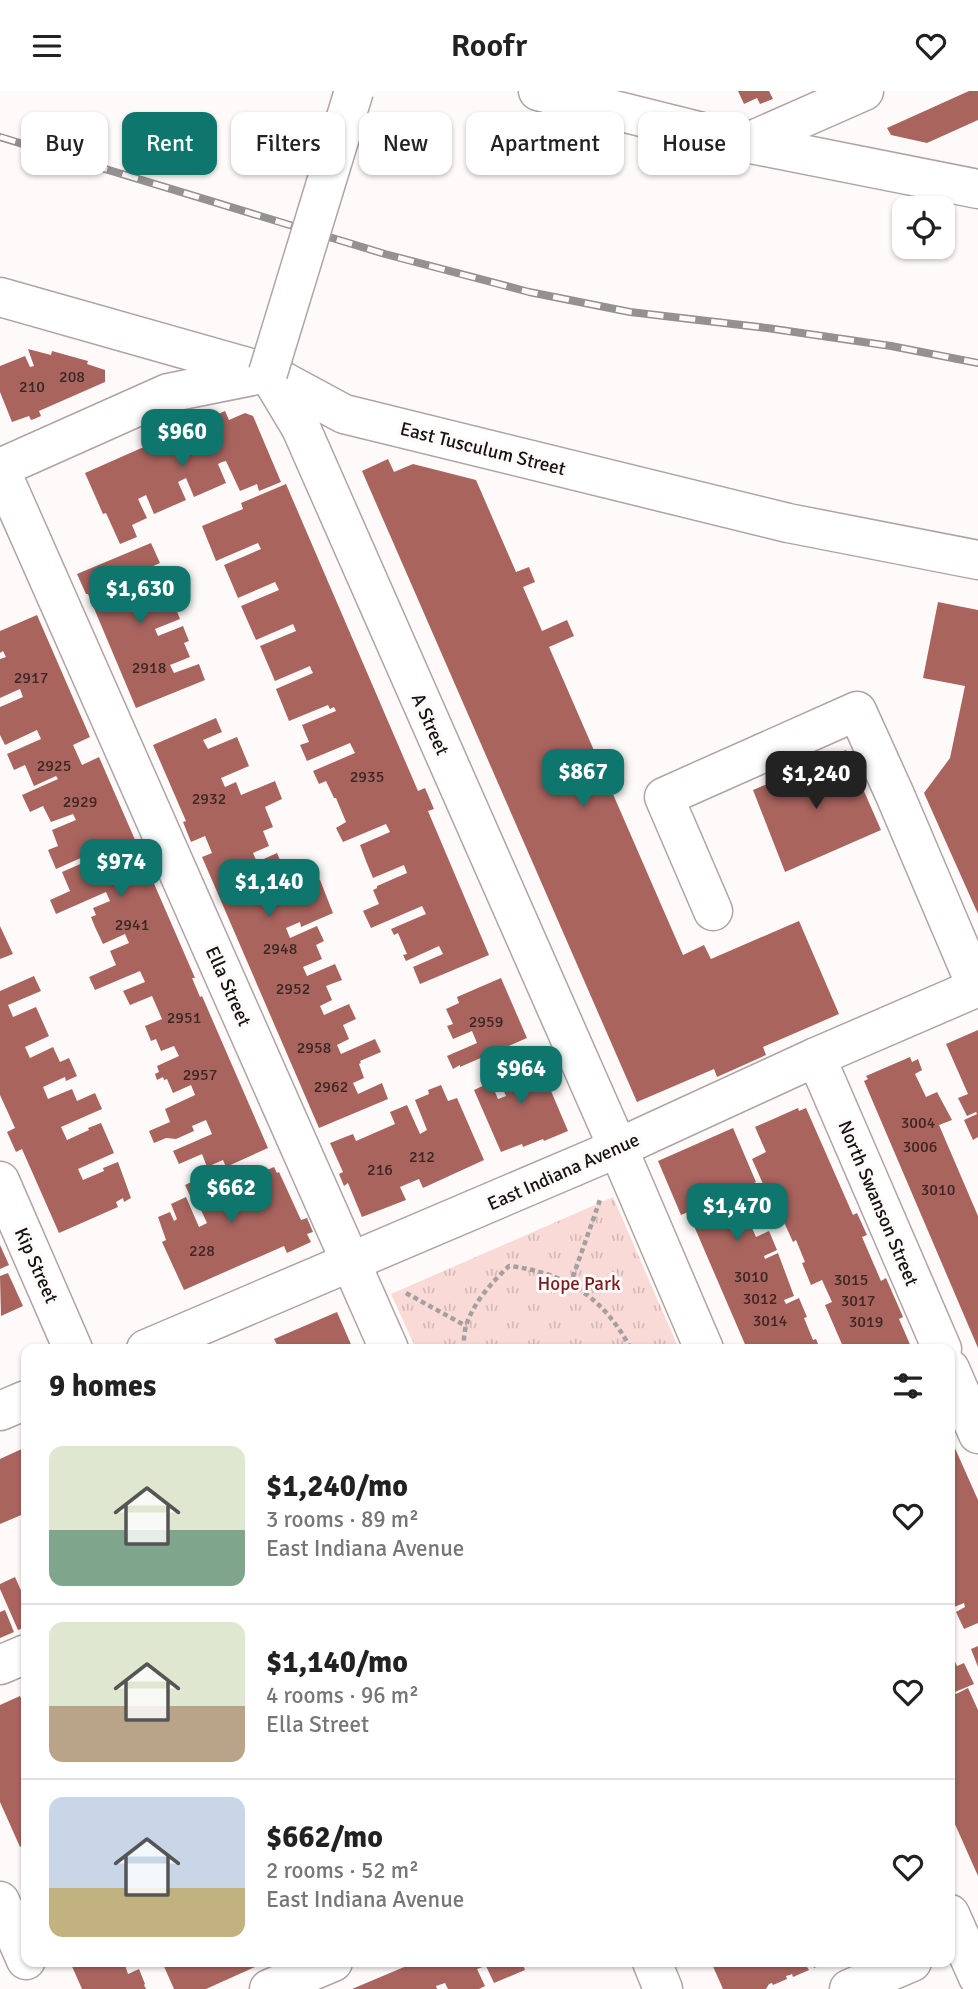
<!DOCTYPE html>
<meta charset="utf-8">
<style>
body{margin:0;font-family:Signika,sans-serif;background:#f2f2f2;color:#222;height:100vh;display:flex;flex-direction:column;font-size:26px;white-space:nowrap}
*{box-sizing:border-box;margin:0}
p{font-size:23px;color:#767676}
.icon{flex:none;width:38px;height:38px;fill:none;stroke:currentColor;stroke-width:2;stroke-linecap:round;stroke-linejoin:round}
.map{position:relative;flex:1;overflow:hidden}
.side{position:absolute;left:21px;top:1253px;width:934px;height:623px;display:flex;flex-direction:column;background:#fff;border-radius:14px;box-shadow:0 2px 5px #0004}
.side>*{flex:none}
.guide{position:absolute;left:21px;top:21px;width:936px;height:63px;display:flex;gap:14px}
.fabs{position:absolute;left:892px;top:105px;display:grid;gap:14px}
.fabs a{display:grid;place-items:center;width:63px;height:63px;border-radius:14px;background:#fff;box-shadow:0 2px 5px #0004;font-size:35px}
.price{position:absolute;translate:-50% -60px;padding:0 16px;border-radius:14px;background:#0f766e;color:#fff;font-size:23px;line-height:46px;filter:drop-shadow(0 2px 4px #0008)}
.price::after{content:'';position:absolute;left:50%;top:42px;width:21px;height:16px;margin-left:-10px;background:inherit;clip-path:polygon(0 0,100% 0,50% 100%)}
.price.active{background:#222;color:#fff}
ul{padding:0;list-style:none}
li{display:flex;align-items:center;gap:21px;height:175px;padding:0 28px}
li+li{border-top:2px solid #e0e0e0}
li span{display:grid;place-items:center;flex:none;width:196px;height:140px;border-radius:14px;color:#555}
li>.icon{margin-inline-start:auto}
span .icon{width:84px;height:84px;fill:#fffc;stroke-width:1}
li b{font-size:30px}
h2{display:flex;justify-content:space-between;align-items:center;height:84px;padding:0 28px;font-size:30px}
.tag{padding:0 24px;border-radius:14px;background:#fff;box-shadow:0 2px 5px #0004;font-size:24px;line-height:63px}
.tag.active{background:#0f766e;color:#fff}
header{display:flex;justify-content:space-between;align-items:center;height:91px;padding:0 28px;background:#fff;font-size:32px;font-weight:600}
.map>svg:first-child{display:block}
.park{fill:url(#park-tufts)}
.building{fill:#a9645e}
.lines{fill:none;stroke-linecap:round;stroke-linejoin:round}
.minor-casing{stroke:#afa4a3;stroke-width:41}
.path{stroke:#a5a0a0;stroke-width:4.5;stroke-dasharray:5 3.5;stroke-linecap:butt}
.minor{stroke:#fff;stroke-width:38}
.rail-casing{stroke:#969191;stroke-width:8}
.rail{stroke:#fffafa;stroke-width:5;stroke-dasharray:16;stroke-linecap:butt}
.minor-bridge-casing{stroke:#afa4a3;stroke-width:41;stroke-linecap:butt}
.minor-bridge{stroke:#fff;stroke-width:38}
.labels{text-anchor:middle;stroke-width:6;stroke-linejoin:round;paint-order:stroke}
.number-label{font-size:16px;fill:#3c2725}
.street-label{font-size:19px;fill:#171312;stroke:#fffafa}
.park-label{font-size:19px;fill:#751e1e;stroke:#fffafa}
</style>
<header><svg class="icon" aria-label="menu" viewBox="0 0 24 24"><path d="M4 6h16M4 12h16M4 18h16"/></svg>Roofr<svg class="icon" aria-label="heart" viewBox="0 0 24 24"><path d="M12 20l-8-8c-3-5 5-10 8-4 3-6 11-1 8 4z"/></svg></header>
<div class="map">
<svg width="978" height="1898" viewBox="0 0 978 1898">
<defs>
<pattern id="park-tufts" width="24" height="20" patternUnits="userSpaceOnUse" patternTransform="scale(1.75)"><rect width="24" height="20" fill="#fadad7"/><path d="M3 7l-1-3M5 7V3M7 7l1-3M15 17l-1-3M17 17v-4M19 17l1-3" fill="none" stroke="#d6bab8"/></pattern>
</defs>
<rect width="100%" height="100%" fill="#fffafa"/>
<polygon class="park" points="613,1106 679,1258 416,1258 391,1203"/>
<g class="building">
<polygon points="738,0 769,0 773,8 760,13 757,7 744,13"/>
<polygon points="969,0 978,0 978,29 927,52 891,44 887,37"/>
<polygon points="28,258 51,264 52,260 88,270 87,273 105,279 105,291 39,320 41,325 34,328 31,329 29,325 12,331 0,301 0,275 25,265 30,276 34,275"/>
<polygon points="225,320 229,329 245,322 253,325 281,391 259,400 257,393 240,400 226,370 222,371 218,373 226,392 194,406 186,387 178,391 186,409 154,423 146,404 138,408 147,427 132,434 137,446 120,453 106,422 103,423 85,382"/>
<polygon points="388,368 394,381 413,373 476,389 516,481 529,476 535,491 523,496 542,540 567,529 574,545 549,556 683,864 704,854 711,868 799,830 839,923 763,956 766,964 717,986 714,978 637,1011 362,380"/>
<polygon points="286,393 418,700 425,697 434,718 428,720 489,864 420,893 413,876 443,863 439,855 406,870 403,864 407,863 398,842 394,844 391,838 426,823 422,815 371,837 363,820 379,813 373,799 377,797 377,795 407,782 404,774 373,787 366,770 360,754 390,741 386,733 343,751 336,737 346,731 336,707 334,707 326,690 319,693 313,680 355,662 350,652 307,670 300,654 309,651 302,634 336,620 334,616 330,618 328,614 289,630 276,598 313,582 311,578 310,575 275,590 260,555 296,540 293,533 256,549 241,515 279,499 275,491 238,507 224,474 261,458 258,452 216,470 202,435 243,418 241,412"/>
<polygon points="151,452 160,472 151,476 158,491 139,499 143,509 168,498 180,528 155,538 158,545 183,535 189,550 184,552 190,566 170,574 174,582 199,573 205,589 136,617 88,503 86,503 77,483"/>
<polygon points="938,511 978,519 978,823 924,702 950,667 965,595 923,587"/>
<polygon points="37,524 90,646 73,654 82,674 99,666 195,887 192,887 200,906 202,905 268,1057 226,1076 223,1069 207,1076 202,1063 179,1073 173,1060 212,1043 206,1029 192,1035 194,1040 176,1048 166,1047 154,1052 149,1040 170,1031 165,1018 195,1004 191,994 173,1002 167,988 164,989 163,986 157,989 155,983 159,981 157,975 179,965 174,955 161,960 156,948 151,950 145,935 162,928 152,905 130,914 123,900 145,891 140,880 95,899 89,886 116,874 110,860 129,852 125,843 103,853 95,836 91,826 96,824 93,817 110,810 106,801 56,823 50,809 70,800 62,781 94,767 92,762 56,778 48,759 58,755 52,739 76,729 73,723 51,731 43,715 30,721 22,704 58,688 56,685 34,695 25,674 14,679 7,663 41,648 37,639 5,654 0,644 0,616 23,606 20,598 0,607 0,568 6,566 3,560 0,562 0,540"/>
<polygon points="216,627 222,641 203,649 208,658 237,646 249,675 221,687 225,696 236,691 241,704 275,690 282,708 265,716 273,736 263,740 269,755 253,762 257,771 277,762 283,776 276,780 282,795 270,800 274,809 320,789 333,822 301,836 300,831 286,837 290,847 317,835 324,850 316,854 322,868 303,876 307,885 335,873 342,889 326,895 332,909 320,915 324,924 349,913 356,928 343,934 349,948 337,954 341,963 375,948 381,961 360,970 361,972 359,973 364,987 353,992 358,1003 382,992 388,1008 319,1037 202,766 212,762 205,745 191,751 183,731 186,730 153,654"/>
<polygon points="846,659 881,739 785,781 753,699"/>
<polygon points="0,835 13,863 0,868"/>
<polygon points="34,885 41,900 8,914 13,926 36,916 49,945 25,956 30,967 53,956 60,971 69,967 77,985 66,990 65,986 43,996 48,1008 72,998 77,1010 95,1002 102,1018 61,1036 67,1049 89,1039 88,1037 101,1032 114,1062 78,1078 83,1089 104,1080 103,1077 118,1071 131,1107 124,1111 123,1107 116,1111 118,1116 59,1142 22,1058 16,1061 7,1041 15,1037 0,1004 0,900"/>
<polygon points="501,887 527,947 460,976 460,974 453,978 447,965 477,952 472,940 453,948 447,935 453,933 446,918 459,912 457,906"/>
<polygon points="978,939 978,1046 973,1049 964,1029 977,1023 976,1021 967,1025 958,1007 968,1003 946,953"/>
<polygon points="910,966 912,971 918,968 922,979 915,983 926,1006 937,1001 952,1029 939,1034 978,1125 978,1257 864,990 868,988 866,985"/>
<polygon points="508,967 514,981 520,979 518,973 533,967 536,973 538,972 543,985 549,983 555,998 551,1000 568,1040 544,1050 543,1048 523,1056 522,1053 501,1061 474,999 491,991 498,1008 506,1005 492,974"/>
<polygon points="441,994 448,1010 457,1007 484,1069 423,1097 419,1088 400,1096 406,1109 362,1126 348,1092 344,1095 339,1083 343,1081 330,1052 353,1043 356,1050 395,1033 390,1021 407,1014 420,1043 427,1039 415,1009 429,1003 428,999"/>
<polygon points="798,1017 799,1020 806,1017 853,1124 857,1122 867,1144 862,1146 881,1190 886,1187 903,1226 899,1228 912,1258 844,1258 825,1214 832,1211 822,1189 811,1194 802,1172 805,1171 796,1149 793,1151 783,1129 786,1128 779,1112 786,1109 785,1104 771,1111 752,1068 766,1061 755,1036"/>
<polygon points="733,1037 756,1091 736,1100 756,1146 769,1140 777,1159 764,1165 765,1168 778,1162 794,1205 784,1209 786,1213 799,1207 807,1226 804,1227 813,1249 816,1248 820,1258 747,1258 688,1121 681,1124 658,1070"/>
<polygon points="224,1076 243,1117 248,1115 234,1086 250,1079 255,1091 262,1088 260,1082 274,1076 277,1082 279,1081 301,1129 307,1127 313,1141 307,1143 311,1151 287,1162 284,1155 184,1199 162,1151 166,1149 158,1126 170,1121 174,1130 177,1128 171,1113 186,1106 199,1136 207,1132 195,1106 191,1107 185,1094"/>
<polygon points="0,1154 9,1174 0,1178"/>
<polygon points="8,1182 23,1215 1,1225 0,1185"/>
<polygon points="337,1221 353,1258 279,1258 274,1248"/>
<polygon points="950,1346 978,1409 978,1532 964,1538 956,1521 965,1516 964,1512 952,1517 950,1514"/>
<polygon points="26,1356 26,1422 0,1433 0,1368"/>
<polygon points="15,1486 23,1504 26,1502 26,1536 18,1539 0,1498 0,1493"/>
<polygon points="5,1519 14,1541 0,1547 0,1521"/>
<polygon points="978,1555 978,1576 971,1558"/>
<polygon points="950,1560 957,1575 964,1572 974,1593 955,1601 956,1603 968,1597 978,1619 978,1785 950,1722"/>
<polygon points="20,1605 26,1620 26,1646 25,1647 26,1650 26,1753 20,1756 0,1711 0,1614"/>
<polygon points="70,1871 133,1871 125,1874 128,1883 139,1878 145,1893 144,1894 146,1898 82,1898"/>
<polygon points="162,1871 266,1871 206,1898 174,1898"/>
<polygon points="416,1871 522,1871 525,1879 494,1892 486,1875 477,1878 485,1895 479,1898 448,1898 445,1892 436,1895 437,1898 352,1898"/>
<polygon points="711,1871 828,1871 814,1877 813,1874 807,1876 809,1879 793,1886 792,1883 790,1884 786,1885 787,1888 773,1894 772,1892 769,1893 766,1898 723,1898"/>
</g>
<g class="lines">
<defs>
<g id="minor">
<polyline points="538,0 746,52 978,98"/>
<polyline points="746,52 864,0"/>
<polyline points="0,206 268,282 344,323 788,432 978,469"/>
<polyline points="268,282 301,337 618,1057 704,1258"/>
<polyline points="0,377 168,302 262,283"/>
<polyline points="0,378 389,1258"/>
<polyline points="713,820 664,706 857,620 895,704 977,897"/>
<polyline points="816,966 942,1258"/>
<polyline points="0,1090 73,1258"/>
<polyline points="146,1258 618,1057 816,966 978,896"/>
<polyline points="950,1278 978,1343"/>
<polyline points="0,1320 26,1309"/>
<polyline points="0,1574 26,1563"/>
<polyline points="0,1810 26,1869"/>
<polyline points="950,1823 978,1886"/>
<polyline points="652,1871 663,1898"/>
<polyline points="269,1898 333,1871"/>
<polyline points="849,1898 912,1871"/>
</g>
</defs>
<use href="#minor" class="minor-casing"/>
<g class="path">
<polyline points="570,1194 600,1109"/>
<polyline points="406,1202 466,1235"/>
<path d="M463,1258c1,-7 1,-16 3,-23 7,-23 26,-44 43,-60 58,7 95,32 122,83"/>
</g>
<use href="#minor" class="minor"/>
<defs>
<polyline id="rail" points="0,46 385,163 529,201 630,221 767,237 891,255 978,272"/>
</defs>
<use href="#rail" class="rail-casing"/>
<use href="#rail" class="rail"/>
<defs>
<polyline id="minor-bridge" points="268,282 354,0"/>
</defs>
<use href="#minor-bridge" class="minor-bridge-casing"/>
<use href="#minor-bridge" class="minor-bridge"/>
</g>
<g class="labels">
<g class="number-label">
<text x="72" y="291">208</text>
<text x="32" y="301">210</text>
<text x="149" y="582">2918</text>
<text x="31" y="592">2917</text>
<text x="54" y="680">2925</text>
<text x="367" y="691">2935</text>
<text x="209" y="713">2932</text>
<text x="80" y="716">2929</text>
<text x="132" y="839">2941</text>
<text x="280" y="863">2948</text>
<text x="293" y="903">2952</text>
<text x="184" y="932">2951</text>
<text x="486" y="936">2959</text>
<text x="314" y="962">2958</text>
<text x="200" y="989">2957</text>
<text x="331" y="1001">2962</text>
<text x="918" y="1037">3004</text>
<text x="920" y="1061">3006</text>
<text x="422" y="1071">212</text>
<text x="380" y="1084">216</text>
<text x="938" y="1104">3010</text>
<text x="202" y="1165">228</text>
<text x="751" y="1191">3010</text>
<text x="851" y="1194">3015</text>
<text x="760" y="1213">3012</text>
<text x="858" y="1215">3017</text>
<text x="770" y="1235">3014</text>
<text x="866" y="1236">3019</text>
</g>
<g class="street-label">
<text transform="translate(483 357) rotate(14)" y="7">East Tusculum Street</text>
<text transform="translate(431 633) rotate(66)" y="7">A Street</text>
<text transform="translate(229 895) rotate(66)" y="7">Ella Street</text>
<text transform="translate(563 1080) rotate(-24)" y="7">East Indiana Avenue</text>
<text transform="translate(879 1112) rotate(67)" y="7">North Swanson Street</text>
<text transform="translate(37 1174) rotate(66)" y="7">Kip Street</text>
</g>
<g class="park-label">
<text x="579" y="1199">Hope Park</text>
</g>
</g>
</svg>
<div class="fabs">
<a><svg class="icon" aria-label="locate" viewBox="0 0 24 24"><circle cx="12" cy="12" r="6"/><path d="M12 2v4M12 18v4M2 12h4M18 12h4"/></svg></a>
</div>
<b class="price" style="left:182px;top:378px">$960</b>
<b class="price" style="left:140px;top:535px">$1,630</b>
<b class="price" style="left:583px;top:718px">$867</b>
<b class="price active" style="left:816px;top:720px">$1,240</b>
<b class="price" style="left:121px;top:808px">$974</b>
<b class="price" style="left:269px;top:828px">$1,140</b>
<b class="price" style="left:521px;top:1015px">$964</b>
<b class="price" style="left:231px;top:1134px">$662</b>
<b class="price" style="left:737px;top:1152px">$1,470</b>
<div class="guide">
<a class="tag">Buy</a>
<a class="tag active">Rent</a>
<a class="tag">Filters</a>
<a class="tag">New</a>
<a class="tag">Apartment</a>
<a class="tag">House</a>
</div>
<section class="side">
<h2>9 homes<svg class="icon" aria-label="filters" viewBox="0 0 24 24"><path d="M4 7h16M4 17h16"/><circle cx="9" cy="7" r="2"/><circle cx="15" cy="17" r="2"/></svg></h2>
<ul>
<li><span style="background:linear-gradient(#dfe7d0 60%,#7fa58c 0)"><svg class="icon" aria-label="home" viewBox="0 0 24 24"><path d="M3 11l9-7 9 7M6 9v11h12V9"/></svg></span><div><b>$1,240/mo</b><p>3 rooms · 89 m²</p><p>East Indiana Avenue</p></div><svg class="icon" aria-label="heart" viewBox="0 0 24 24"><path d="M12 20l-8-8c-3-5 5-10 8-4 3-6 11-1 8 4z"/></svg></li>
<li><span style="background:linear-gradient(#dfe7d0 60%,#b9a48a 0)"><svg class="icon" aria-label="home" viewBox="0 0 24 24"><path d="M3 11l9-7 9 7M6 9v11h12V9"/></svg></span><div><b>$1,140/mo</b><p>4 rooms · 96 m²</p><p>Ella Street</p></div><svg class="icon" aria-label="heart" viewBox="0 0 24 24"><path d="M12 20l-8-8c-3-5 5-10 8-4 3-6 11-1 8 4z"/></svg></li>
<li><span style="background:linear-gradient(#c9d6e8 65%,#c2b280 0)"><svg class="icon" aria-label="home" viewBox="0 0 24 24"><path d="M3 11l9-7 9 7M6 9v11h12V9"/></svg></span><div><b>$662/mo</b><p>2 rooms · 52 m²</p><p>East Indiana Avenue</p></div><svg class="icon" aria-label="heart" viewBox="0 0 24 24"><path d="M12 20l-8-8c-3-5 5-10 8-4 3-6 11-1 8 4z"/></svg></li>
</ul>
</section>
</div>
